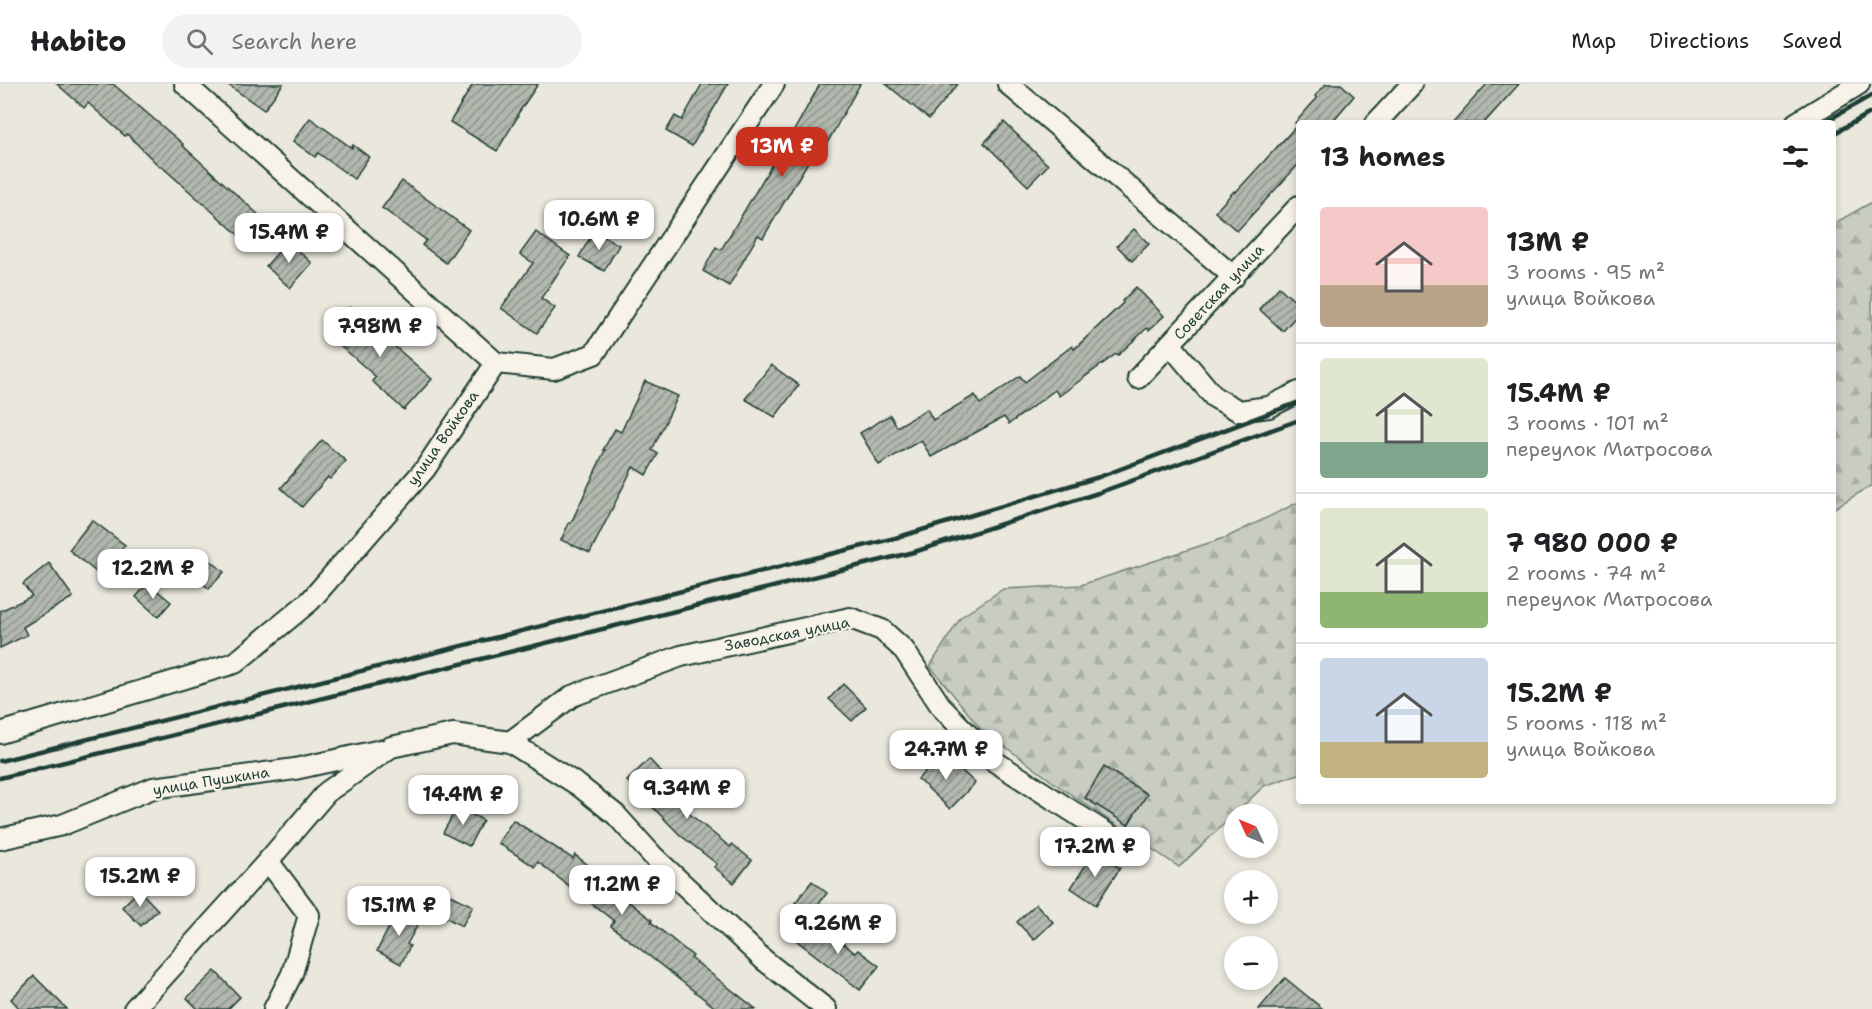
<!DOCTYPE html>
<meta charset="utf-8">
<style>
body{margin:0;font-family:"Shantell Sans",sans-serif;background:#f2f2f2;color:#202124;height:100vh;display:flex;flex-direction:column;font-size:22px;white-space:nowrap}
*{box-sizing:border-box;margin:0}
p{font-size:20px;color:#757577}
.icon{flex:none;width:33px;height:33px;fill:none;stroke:currentColor;stroke-width:2;stroke-linecap:round;stroke-linejoin:round}
.map{position:relative;flex:1;overflow:hidden}
.details{position:absolute;left:1296px;top:36px;width:540px;height:684px;display:flex;flex-direction:column;background:#fff;border-radius:6px;box-shadow:0 3px 9px #0003}
.details>*{flex:none}
.needle{width:39px;rotate:314deg}
.tools{position:absolute;left:1224px;top:720px;display:grid;gap:12px}
.tools a{display:grid;place-items:center;width:54px;height:54px;border-radius:50%;background:#fff;box-shadow:0 3px 9px #0003;font-size:30px}
.price{position:absolute;translate:-50% -51px;padding:0 14px;border-radius:12px;background:#fff;color:#222;font-size:20px;line-height:39px;filter:drop-shadow(0 2px 3px #0008)}
.price::after{content:'';position:absolute;left:50%;top:36px;width:18px;height:14px;margin-left:-9px;background:inherit;clip-path:polygon(0 0,100% 0,50% 100%)}
.price.current{background:#c8321e;color:#fff}
ul{padding:0;list-style:none}
li{display:flex;align-items:center;gap:18px;height:150px;padding:0 24px}
li+li{border-top:2px solid #e0e0e0}
li span{display:grid;place-items:center;flex:none;width:168px;height:120px;border-radius:6px;color:#555}
li>.icon{margin-inline-start:auto}
span .icon{width:72px;height:72px;fill:#fffc;stroke-width:1}
li b{font-size:26px}
h2{display:flex;justify-content:space-between;align-items:center;height:72px;padding:0 24px;font-size:26px}
header{display:flex;align-items:center;gap:36px;box-sizing:border-box;height:84px;padding:0 30px;background:#fff;border-bottom:2px solid #e0e0e0}
header strong{font-size:28px}
nav{display:flex;gap:33px;margin-inline-start:auto;font-size:21px}
.search{width:420px;height:54px;background:#f2f2f2;display:flex;align-items:center;gap:15px;box-sizing:border-box;padding:0 21px;border-radius:33px;color:#757577;font-size:22px}
.map>svg:first-child{display:block}
.forest{fill:url(#forest-firs);stroke:#74847a;stroke-width:1.5}
.building{fill:url(#building-hatch);stroke:#1f3d34;stroke-width:1.5}
.lines{fill:none;stroke-linecap:round;stroke-linejoin:round}
.street-casing{stroke:#1f3d34;stroke-width:24}
.street{stroke:#f7f3e8;stroke-width:20}
.rail{stroke:#1f3d34;stroke-width:4.5}
.labels{text-anchor:middle;stroke-width:4.5;stroke-linejoin:round;paint-order:stroke}
.street-label{font-size:15px;fill:#1f3d34;stroke:#f7f3e8}
</style>
<header>
<strong>Habito</strong>
<div class="search"><svg class="icon" aria-label="search" viewBox="0 0 24 24"><circle cx="10" cy="10" r="6"/><path d="M15 15l6 6"/></svg>Search here</div>
<nav><a>Map</a><a>Directions</a><a>Saved</a></nav>
</header>
<div class="map">
<svg width="1872" height="925" viewBox="0 0 1872 925">
<defs>
<pattern id="forest-firs" width="22" height="20" patternUnits="userSpaceOnUse" patternTransform="scale(1.5)"><rect width="22" height="20" fill="#c8ccc1"/><path d="M5 1l3.5 6h-7zM16 11l3.5 6h-7z" fill="#abb0a6"/></pattern>
<pattern id="building-hatch" width="6" height="6" patternUnits="userSpaceOnUse" patternTransform="scale(1.5)"><rect width="6" height="6" fill="#b2b8ae"/><path d="M-1 1l2-2M0 6l6-6M5 7l2-2" fill="none" stroke="#90978e"/></pattern>
</defs>
<rect width="100%" height="100%" fill="#eae8dd"/>
<filter id="ink" filterUnits="userSpaceOnUse"><feTurbulence type="fractalNoise" baseFrequency=".0167" numOctaves="2"/><feDisplacementMap in="SourceGraphic" scale="12" xChannelSelector="R" yChannelSelector="G"/><feConvolveMatrix kernelMatrix="1 2 1 2 8 2 1 2 1" color-interpolation-filters="sRGB"/></filter>
<g filter="url(#ink)">
<g class="forest">
<polygon points="1872,118 1872,401 1833,425 1833,140"/>
<polygon points="1299,418 1299,690 1264,702 1179,783 1057,701 980,644 930,582 961,533 1003,505 1081,501 1227,453"/>
</g>
<g class="building">
<polygon points="57,0 113,0 183,60 182,61 261,133 242,154 161,82 160,83 127,50 125,52 88,19 84,24"/>
<polygon points="227,0 283,0 264,26"/>
<polygon points="473,0 538,0 517,31 518,32 497,67 450,38"/>
<polygon points="702,0 728,0 692,62 666,47 675,32 682,36"/>
<polygon points="820,0 860,0 824,65 818,61 763,154 758,151 729,202 703,187 716,163 721,166 780,67 782,68"/>
<polygon points="886,0 958,0 929,35"/>
<polygon points="1326,0 1341,0 1354,12 1331,39 1299,39 1299,80 1237,147 1215,128 1234,107 1235,109 1299,39 1295,39 1317,14 1315,12"/>
<polygon points="1487,0 1519,0 1484,39 1452,39"/>
<polygon points="310,34 352,64 353,61 369,73 354,95 318,69 315,73 293,57"/>
<polygon points="1004,38 1048,81 1028,102 984,59"/>
<polygon points="402,97 469,146 446,179 422,161 426,156 382,124"/>
<polygon points="1134,145 1149,160 1132,177 1117,162"/>
<polygon points="594,147 619,161 604,187 579,173"/>
<polygon points="536,148 570,172 541,214 555,224 537,249 501,224 533,179 520,170"/>
<polygon points="288,157 312,179 290,204 266,182"/>
<polygon points="1136,203 1164,232 1149,246 1147,244 1118,271 1116,270 1059,312 1055,306 1009,340 1004,333 931,373 921,356 879,381 860,349 890,331 897,343 927,325 933,336 975,311 980,320 1020,292 1025,298 1072,262 1074,265 1123,219 1122,217"/>
<polygon points="1279,203 1299,221 1299,229 1283,247 1259,225"/>
<polygon points="350,223 432,295 404,326 372,297 376,293 326,249"/>
<polygon points="771,281 799,301 775,333 745,315"/>
<polygon points="645,297 678,312 652,366 658,370 646,391 633,383 590,469 561,456 569,439 571,439 605,366 603,366 615,345 621,348"/>
<polygon points="322,356 346,377 330,395 328,393 302,423 281,404"/>
<polygon points="92,436 125,461 101,492 69,466"/>
<polygon points="202,469 224,488 209,505 187,485"/>
<polygon points="49,479 73,513 23,543 27,551 0,564 0,527 32,512 23,500"/>
<polygon points="148,499 171,518 158,533 136,513"/>
<polygon points="843,600 866,623 852,637 829,615"/>
<polygon points="943,669 975,699 950,725 918,695"/>
<polygon points="649,675 692,721 686,727 730,763 732,760 752,776 734,799 714,783 717,780 680,751 627,697"/>
<polygon points="1104,683 1147,710 1128,741 1085,714"/>
<polygon points="457,723 483,736 469,762 443,749"/>
<polygon points="513,736 573,775 575,771 609,797 606,800 652,836 651,838 693,872 691,874 756,925 717,925 611,842 614,837 538,778 535,783 498,759"/>
<polygon points="1094,768 1120,784 1096,821 1071,804"/>
<polygon points="812,797 827,809 810,831 795,819"/>
<polygon points="139,806 158,826 141,842 122,823"/>
<polygon points="451,811 473,822 462,842 441,831"/>
<polygon points="1036,820 1053,838 1034,856 1017,838"/>
<polygon points="398,826 420,837 407,860 410,862 401,880 377,867"/>
<polygon points="812,835 855,869 858,866 879,882 860,906 796,856"/>
<polygon points="215,887 240,913 228,925 198,925 187,914"/>
<polygon points="34,892 67,925 20,925 11,915"/>
<polygon points="1285,894 1323,925 1259,925"/>
</g>
<g class="lines">
<defs>
<g id="street">
<polyline points="185,0 496,279"/>
<polyline points="1008,0 1234,193"/>
<polyline points="1376,39 1412,0"/>
<polyline points="1796,39 1859,0"/>
<polyline points="1170,260 1214,313 1239,327 1269,323 1299,308"/>
<polyline points="496,279 554,285 594,270 774,0"/>
<polyline points="1138,294 1299,122"/>
<polyline points="0,649 235,579 310,517 425,385 496,279"/>
<polyline points="510,658 572,612 681,572 850,534 882,546 904,566 942,624 994,677 1109,751"/>
<polyline points="0,755 62,741 153,704 295,685 381,666"/>
<polyline points="268,777 309,831 292,890 274,925"/>
<polyline points="134,925 268,777 327,708 391,663 453,650 510,658 578,701 616,731 653,772 764,876 826,925"/>
</g>
</defs>
<use href="#street" class="street-casing"/>
<use href="#street" class="street"/>
<g class="rail">
<polyline points="1823,39 1872,11"/>
<polyline points="1833,50 1872,28"/>
<polyline points="0,677 895,454 1099,393 1299,318"/>
<polyline points="0,694 914,468 1098,409 1299,336"/>
</g>
</g>
</g>
<g class="labels">
<g class="street-label">
<text transform="translate(1219 208) rotate(-47)" y="5">Советская улица</text>
<text transform="translate(443 354) rotate(-55)" y="5">улица Войкова</text>
<text transform="translate(787 550) rotate(-11)" y="5">Заводская улица</text>
<text transform="translate(211 697) rotate(-9)" y="5">улица Пушкина</text>
</g>
</g>
</svg>
<div class="tools">
<a><svg class="needle" viewBox="-14 -14 28 28"><path d="M0-13l5 13h-10z" fill="#e53935"/><path d="M0 13l5-13h-10z" fill="#757577"/></svg></a>
<a>+</a>
<a>−</a>
</div>
<b class="price current" style="left:782px;top:94px">13M ₽</b>
<b class="price" style="left:599px;top:167px">10.6M ₽</b>
<b class="price" style="left:289px;top:180px">15.4M ₽</b>
<b class="price" style="left:380px;top:274px">7.98M ₽</b>
<b class="price" style="left:153px;top:516px">12.2M ₽</b>
<b class="price" style="left:946px;top:697px">24.7M ₽</b>
<b class="price" style="left:687px;top:736px">9.34M ₽</b>
<b class="price" style="left:463px;top:742px">14.4M ₽</b>
<b class="price" style="left:1095px;top:794px">17.2M ₽</b>
<b class="price" style="left:140px;top:824px">15.2M ₽</b>
<b class="price" style="left:622px;top:832px">11.2M ₽</b>
<b class="price" style="left:399px;top:853px">15.1M ₽</b>
<b class="price" style="left:838px;top:871px">9.26M ₽</b>
<section class="details">
<h2>13 homes<svg class="icon" aria-label="filters" viewBox="0 0 24 24"><path d="M4 7h16M4 17h16"/><circle cx="9" cy="7" r="2"/><circle cx="15" cy="17" r="2"/></svg></h2>
<ul>
<li><span style="background:linear-gradient(#f6c9c9 65%,#b9a48a 0)"><svg class="icon" aria-label="home" viewBox="0 0 24 24"><path d="M3 11l9-7 9 7M6 9v11h12V9"/></svg></span><div><b>13M ₽</b><p>3 rooms · 95 m²</p><p>улица Войкова</p></div></li>
<li><span style="background:linear-gradient(#dfe7d0 70%,#7fa58c 0)"><svg class="icon" aria-label="home" viewBox="0 0 24 24"><path d="M3 11l9-7 9 7M6 9v11h12V9"/></svg></span><div><b>15.4M ₽</b><p>3 rooms · 101 m²</p><p>переулок Матросова</p></div></li>
<li><span style="background:linear-gradient(#dfe7d0 70%,#8fb573 0)"><svg class="icon" aria-label="home" viewBox="0 0 24 24"><path d="M3 11l9-7 9 7M6 9v11h12V9"/></svg></span><div><b>7 980 000 ₽</b><p>2 rooms · 74 m²</p><p>переулок Матросова</p></div></li>
<li><span style="background:linear-gradient(#c9d6e8 70%,#c2b280 0)"><svg class="icon" aria-label="home" viewBox="0 0 24 24"><path d="M3 11l9-7 9 7M6 9v11h12V9"/></svg></span><div><b>15.2M ₽</b><p>5 rooms · 118 m²</p><p>улица Войкова</p></div></li>
</ul>
</section>
</div>
